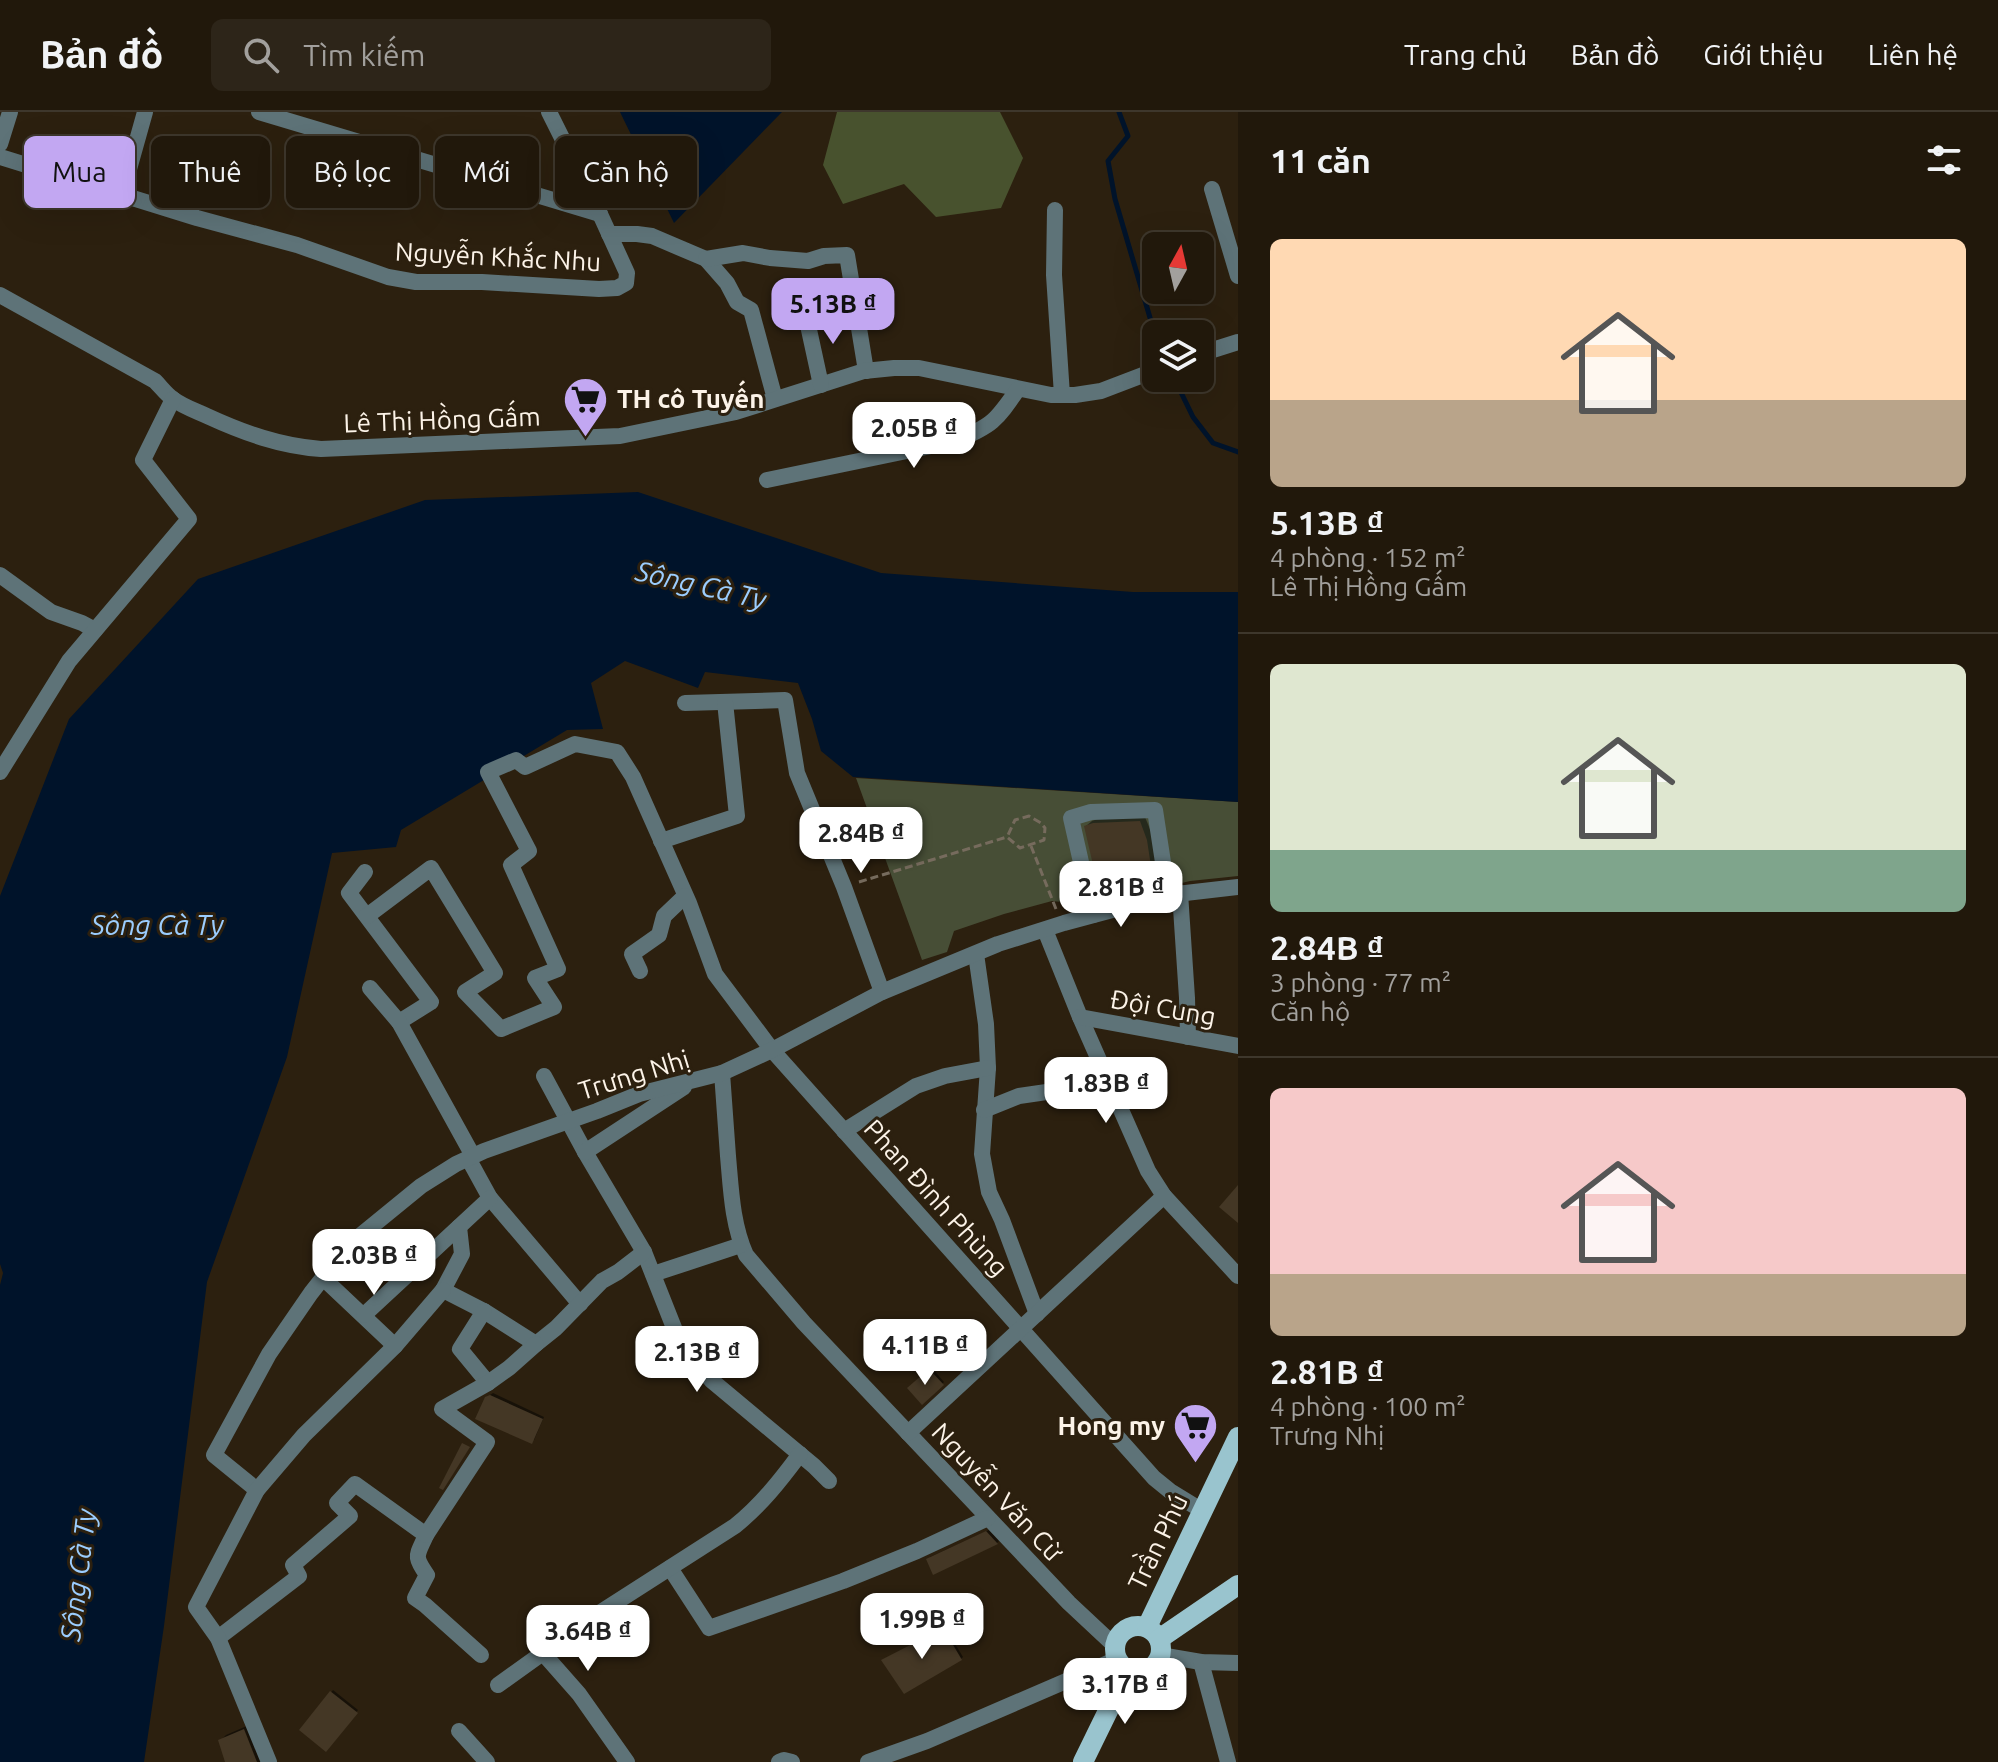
<!DOCTYPE html>
<html lang="vi">
<meta charset="utf-8">
<style>
body{margin:0;font-family:Ubuntu,sans-serif;background:#2d2519;color:#f1f3f6;height:100vh;display:flex;flex-direction:column;font-size:30px;white-space:nowrap}
*{box-sizing:border-box;margin:0}
p{font-size:26px;color:#a2a09d}
.icon{flex:none;width:44px;height:44px;fill:none;stroke:currentColor;stroke-width:2;stroke-linecap:round;stroke-linejoin:round}
.map{position:relative;flex:1;overflow:hidden}
.side{display:flex;flex-direction:column;background:#21180b;width:760px}
.side>*{flex:none}
.hud{position:absolute;left:24px;top:24px;width:760px;height:72px;display:flex;gap:16px}
.needle{width:52px;rotate:8deg}
.buttons{position:absolute;left:1142px;top:120px;display:grid;gap:16px}
.buttons a{display:grid;place-items:center;width:72px;height:72px;border-radius:12px;background:#21180b;box-shadow:0 8px 32px #0002,0 0 0 2px #3e372c;font-size:40px}
.price{position:absolute;translate:-50% -68px;padding:0 18px;border-radius:16px;background:#fff;color:#222;font-size:26px;line-height:52px;filter:drop-shadow(0 2px 4px #0008)}
.price::after{content:'';position:absolute;left:50%;top:48px;width:24px;height:18px;margin-left:-12px;background:inherit;clip-path:polygon(0 0,100% 0,50% 100%)}
.price.on{background:#c2a7f2;color:#111}
ul{padding:0;list-style:none}
li{display:grid;align-content:center;gap:16px;height:424px;padding:0 32px}
li+li{border-top:2px solid #3e372c}
li span{display:grid;place-items:center;height:248px;border-radius:12px;color:#555}
li>.icon{margin-inline-start:auto}
span .icon{width:144px;height:144px;fill:#fffc;stroke-width:1}
li b{font-size:34px}
h2{display:flex;justify-content:space-between;align-items:center;height:96px;padding:0 32px;font-size:34px}
.chip{padding:0 28px;border-radius:12px;background:#21180b;box-shadow:0 8px 32px #0002,0 0 0 2px #3e372c;font-size:28px;line-height:72px}
.chip.on{background:#c2a7f2;color:#111}
header{display:flex;align-items:center;gap:48px;box-sizing:border-box;height:112px;padding:0 40px;background:#21180b;border-bottom:2px solid #3e372c}
header strong{font-size:38px}
nav{display:flex;gap:44px;margin-inline-start:auto;font-size:28px}
.search{width:560px;height:72px;background:#2d2519;display:flex;align-items:center;gap:20px;box-sizing:border-box;padding:0 28px;border-radius:12px;color:#a2a09d;font-size:30px}
main{display:flex;flex:1;min-height:0}
.map>svg:first-child{display:block}
.green{fill:#474e36}
.forest{fill:#48522e}
.water{fill:#00132a}
.shadow{fill:#0007}
.lines{fill:none;stroke-linecap:round;stroke-linejoin:round}
.stream{stroke:#00132a;stroke-width:5}
.building{fill:#443725}
.path{stroke:#766b5d;stroke-width:3;stroke-dasharray:8 4;stroke-linecap:butt}
.minor{stroke:#5e7378;stroke-width:16}
.major{stroke:#99c4ce;stroke-width:20}
.labels{text-anchor:middle;stroke-width:6;stroke-linejoin:round;paint-order:stroke}
.street-label{font-size:26px;fill:#fcf3e8;stroke:#2c200f}
.poi-label{font-size:26px;font-weight:bold;fill:#fcf3e8;stroke:#2c200f;text-anchor:start}
.water-label{font-size:28px;font-style:italic;fill:#9bcdfe;stroke:#2c200f}
</style>
<header>
<strong>Bản đồ</strong>
<div class="search"><svg class="icon" aria-label="search" viewBox="0 0 24 24"><circle cx="10" cy="10" r="6"/><path d="M15 15l6 6"/></svg>Tìm kiếm</div>
<nav><a>Trang chủ</a><a>Bản đồ</a><a>Giới thiệu</a><a>Liên hệ</a></nav>
</header>
<main>
<div class="map">
<svg width="1238" height="1650" viewBox="0 0 1238 1650">
<rect width="100%" height="100%" fill="#2c200f"/>
<polygon class="green" points="856,666 1238,690 1238,764 1190,769 1091,793 1052,789 1004,802 954,819 947,840 922,848"/>
<polygon class="forest" points="837,0 1000,0 1023,46 1001,96 936,105 904,72 843,92 823,53"/>
<g class="water">
<polygon points="620,0 782,0 674,111"/>
<polygon points="638,380 881,461 1133,480 1238,480 1238,690 853,665 821,639 812,607 798,571 705,560 698,576 625,549 591,571 603,617 567,618 401,718 396,735 332,741 287,945 207,1170 164,1514 144,1650 0,1650 0,1173 3,1161 0,1152 0,784 69,607 198,467 425,388"/>
<polygon points="905,710 919,711 919,729 896,736 885,735 884,720"/>
</g>
<g class="shadow">
<polygon points="1145,705 1152,722 1157,753 1151,759 1086,714 1092,709 1100,706"/>
<polygon points="932,1256 944,1270 922,1290 910,1276"/>
<polygon points="493,1281 544,1305 534,1328 490,1283"/>
<polygon points="989,1418 999,1429 997,1431 934,1460 930,1445"/>
<polygon points="945,1515 963,1545 961,1547 886,1546"/>
<polygon points="333,1578 358,1598 326,1637 301,1618"/>
<polygon points="249,1613 265,1650 227,1650 220,1629 226,1623"/>
</g>
<g class="lines">
<g class="stream">
<polyline points="1119,0 1128,24 1108,49 1115,87 1156,226"/>
<polyline points="1174,266 1193,305 1213,331 1238,340"/>
</g>
</g>
<g class="building">
<polygon points="1140,709 1147,728 1152,761 1097,770 1084,714 1093,711"/>
<polygon points="1238,1073 1238,1111 1219,1095"/>
<polygon points="929,1257 944,1273 922,1293 907,1276"/>
<polygon points="490,1283 543,1307 532,1332 475,1307 485,1285"/>
<polygon points="462,1331 470,1335 443,1378 439,1376"/>
<polygon points="986,1419 998,1432 933,1463 926,1447"/>
<polygon points="943,1516 962,1548 904,1582 881,1548"/>
<polygon points="330,1579 358,1601 326,1640 299,1618"/>
<polygon points="244,1617 257,1650 225,1650 218,1628"/>
</g>
<g class="lines">
<g class="path">
<polyline points="1031,734 1056,797"/>
<polyline points="859,770 1007,725 1020,736 1044,728 1045,716 1041,711 1029,704 1015,708 1007,725"/>
</g>
<g class="minor">
<polyline points="259,0 600,102"/>
<polyline points="0,32 10,0"/>
<polyline points="0,45 197,106 297,133 388,165 416,170 482,170 599,177 617,176 626,171 627,161 600,102 549,0"/>
<polyline points="1212,77 1238,164"/>
<polyline points="122,82 145,0"/>
<polyline points="1055,98 1054,163 1062,283"/>
<polyline points="609,122 637,122 652,124 706,147 727,171 737,190 751,198 775,287"/>
<polyline points="706,147 743,141 770,146 808,149 824,144 847,143 866,259"/>
<path d="M0,183l155,86c6,6 11,13 18,18 9,7 23,12 34,17 37,17 73,30 114,33l299,-13 116,-24 128,-41 30,-3h25l132,27h24l26,-4 55,-21"/>
<polyline points="806,204 821,273"/>
<polyline points="1200,242 1238,230"/>
<path d="M767,368l188,-39c37,-15 41,-20 63,-52"/>
<polyline points="0,463 51,500 82,511 95,518"/>
<polyline points="685,591 785,588 797,661 844,775 882,880"/>
<polyline points="0,660 69,549 189,407 143,348 173,287"/>
<polyline points="661,729 737,704 725,590"/>
<polyline points="365,760 349,781 431,890 399,910"/>
<polyline points="1180,781 1187,886 1188,925"/>
<polyline points="1093,803 1071,706 1091,700 1155,698 1168,783"/>
<polyline points="367,804 431,756 495,861 465,880 501,917 554,895 535,866 558,857 511,753 529,739 488,660 516,648 525,655 575,632 617,640 633,665 689,791 715,862 772,938 1154,1366 1170,1379 1201,1398"/>
<polyline points="1045,818 1080,905 1148,1059 1164,1084 1238,1164"/>
<polyline points="976,842 986,912 988,956 982,1042 989,1080 1002,1108 1037,1202"/>
<polyline points="640,859 632,842 659,823 664,804 685,784"/>
<polyline points="370,876 399,910 473,1044"/>
<polyline points="1080,905 1238,934"/>
<path d="M722,961c2,28 4,55 6,83 3,33 4,68 18,99l58,68 265,280 46,43"/>
<polyline points="544,964 585,1040 644,1140 682,1236 711,1268 814,1354 829,1369"/>
<polyline points="984,998 1019,984 1081,975"/>
<polyline points="844,1019 916,974 945,964 988,956"/>
<polyline points="585,1040 684,975"/>
<polyline points="468,1046 490,1086 580,1192"/>
<polyline points="459,1115 462,1142 443,1178 484,1199 536,1232 556,1216 602,1169 618,1160 644,1140"/>
<polyline points="653,1162 741,1133"/>
<polyline points="323,1166 395,1234"/>
<polyline points="484,1199 460,1237 488,1271"/>
<polyline points="364,1203 490,1086"/>
<polyline points="908,1321 1164,1084"/>
<polyline points="257,1378 214,1343 269,1242 311,1181 333,1153 361,1123 421,1074 456,1052 484,1039 597,999 639,982 722,961 772,938 882,880 998,832 1064,811 1168,783 1238,775"/>
<path d="M426,1423c-9,21 -13,20 1,40l-12,23 10,7 56,50"/>
<polyline points="670,1456 709,1516 843,1469 917,1439 988,1406"/>
<polyline points="218,1526 299,1464 293,1453 350,1404 337,1391 355,1372 426,1423 487,1330 442,1297 488,1271 509,1256 536,1232"/>
<polyline points="542,1540 579,1582 627,1650"/>
<polyline points="1160,1543 1201,1550 1238,1551"/>
<polyline points="1201,1550 1228,1650"/>
<path d="M498,1573l92,-66 145,-93c26,-21 45,-45 65,-72"/>
<polyline points="459,1619 487,1650"/>
<polyline points="269,1650 218,1526 196,1495 257,1378 304,1323 395,1234 443,1178"/>
<polyline points="779,1650 784,1648 792,1650"/>
<polyline points="868,1650 927,1629 1117,1547"/>
</g>
<g class="major">
<circle cx="1138" cy="1537" r="23"/>
<polyline points="1147,1515 1238,1325"/>
<polyline points="1159,1527 1238,1473"/>
<polyline points="1083,1650 1128,1558"/>
</g>
</g>
<defs>
<symbol id="supermarket-pin" viewBox="-11 -11 22 30"><path d="M0 17L-7.5 6A9.5 9.5 0 1 1 7.5 6Z" fill="#c2a7f2" stroke="#2c200f"/><path d="M-6-5.5h2.5l.6 2H6L4.5 2H-2.5L-4.4-4H-6ZM-1.5 3.2a1.3 1.3 0 1 0 .1 0ZM3 3.2a1.3 1.3 0 1 0 .1 0Z" fill="#111"/></symbol>
</defs>
<g fill-rule="evenodd">
<use href="#supermarket-pin" x="560" y="262" width="51" height="69"/>
<use href="#supermarket-pin" x="1170" y="1288" width="51" height="69"/>
</g>
<g class="labels">
<g class="street-label">
<text transform="translate(498 145) rotate(3)" y="9">Nguyễn Khắc Nhu</text>
<text transform="translate(442 308) rotate(-2)" y="9">Lê Thị Hồng Gấm</text>
<text transform="translate(1163 896) rotate(10)" y="9">Đội Cung</text>
<text transform="translate(634 963) rotate(-17)" y="9">Trưng Nhị</text>
<text transform="translate(936 1086) rotate(48)" y="9">Phan Đình Phùng</text>
<text transform="translate(997 1380) rotate(47)" y="9">Nguyễn Văn Cừ</text>
<text transform="translate(1158 1430) rotate(-64)" y="9">Trần Phú</text>
</g>
<g class="poi-label">
<text x="617" y="296">TH cô Tuyến</text>
<text x="1165" y="1323" text-anchor="end">Hong my</text>
</g>
<g class="water-label">
<text transform="translate(701 473) rotate(13)" y="10">Sông Cà Ty</text>
<text x="157" y="823">Sông Cà Ty</text>
<text transform="translate(78 1463) rotate(-83)" y="10">Sông Cà Ty</text>
</g>
</g>
</svg>
<div class="buttons">
<a><svg class="needle" viewBox="-14 -14 28 28"><path d="M0-13l5 13h-10z" fill="#e53935"/><path d="M0 13l5-13h-10z" fill="#a2a09d"/></svg></a>
<a><svg class="icon" aria-label="layers" viewBox="0 0 24 24"><path d="M12 4l9 5-9 5-9-5zM3 14l9 5 9-5"/></svg></a>
</div>
<b class="price on" style="left:833px;top:234px">5.13B ₫</b>
<b class="price" style="left:914px;top:358px">2.05B ₫</b>
<b class="price" style="left:861px;top:763px">2.84B ₫</b>
<b class="price" style="left:1121px;top:817px">2.81B ₫</b>
<b class="price" style="left:1106px;top:1013px">1.83B ₫</b>
<b class="price" style="left:374px;top:1185px">2.03B ₫</b>
<b class="price" style="left:925px;top:1275px">4.11B ₫</b>
<b class="price" style="left:697px;top:1282px">2.13B ₫</b>
<b class="price" style="left:922px;top:1549px">1.99B ₫</b>
<b class="price" style="left:588px;top:1561px">3.64B ₫</b>
<b class="price" style="left:1125px;top:1614px">3.17B ₫</b>
<div class="hud">
<a class="chip on">Mua</a>
<a class="chip">Thuê</a>
<a class="chip">Bộ lọc</a>
<a class="chip">Mới</a>
<a class="chip">Căn hộ</a>
</div>
</div>
<section class="side">
<h2>11 căn<svg class="icon" aria-label="filters" viewBox="0 0 24 24"><path d="M4 7h16M4 17h16"/><circle cx="9" cy="7" r="2"/><circle cx="15" cy="17" r="2"/></svg></h2>
<ul>
<li><span style="background:linear-gradient(#ffd9b3 65%,#b9a48a 0)"><svg class="icon" aria-label="home" viewBox="0 0 24 24"><path d="M3 11l9-7 9 7M6 9v11h12V9"/></svg></span><div><b>5.13B ₫</b><p>4 phòng · 152 m²</p><p>Lê Thị Hồng Gấm</p></div></li>
<li><span style="background:linear-gradient(#dfe7d0 75%,#7fa58c 0)"><svg class="icon" aria-label="home" viewBox="0 0 24 24"><path d="M3 11l9-7 9 7M6 9v11h12V9"/></svg></span><div><b>2.84B ₫</b><p>3 phòng · 77 m²</p><p>Căn hộ</p></div></li>
<li><span style="background:linear-gradient(#f6c9c9 75%,#b9a48a 0)"><svg class="icon" aria-label="home" viewBox="0 0 24 24"><path d="M3 11l9-7 9 7M6 9v11h12V9"/></svg></span><div><b>2.81B ₫</b><p>4 phòng · 100 m²</p><p>Trưng Nhị</p></div></li>
</ul>
</section>
</main>
